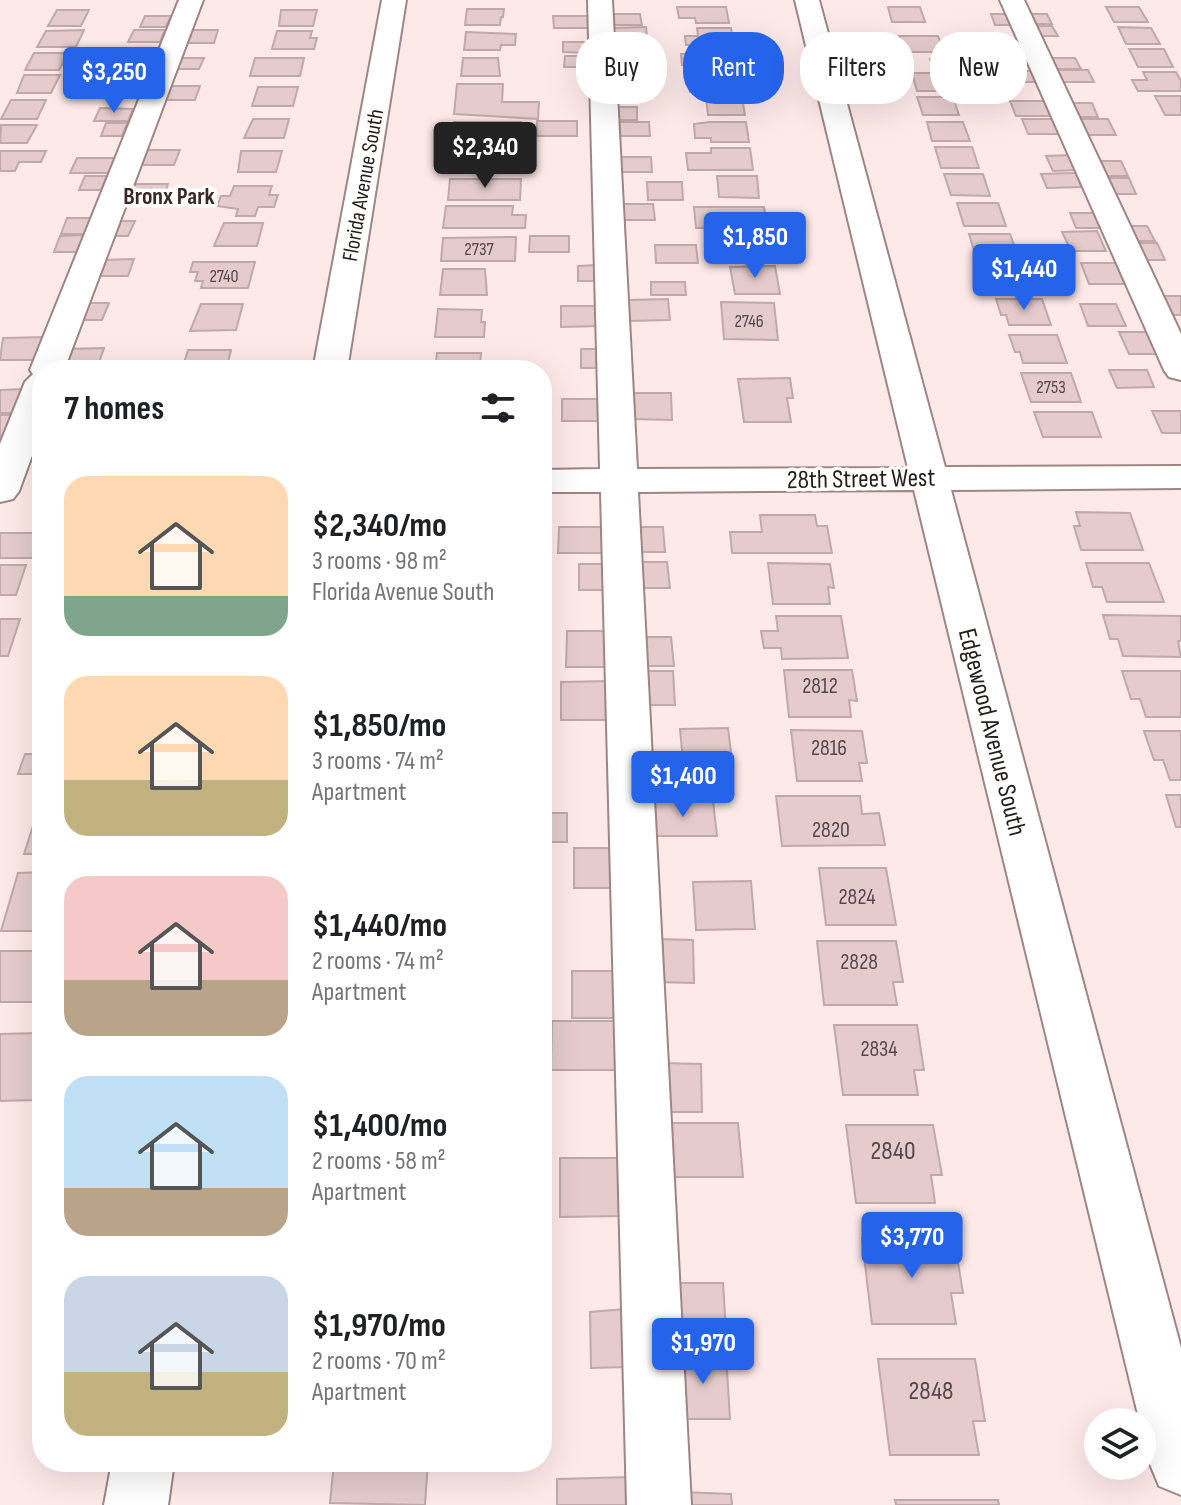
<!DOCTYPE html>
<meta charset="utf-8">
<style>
body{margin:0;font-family:"Sofia Sans Condensed",sans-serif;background:#f2f2f2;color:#202124;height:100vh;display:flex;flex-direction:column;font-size:30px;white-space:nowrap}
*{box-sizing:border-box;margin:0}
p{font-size:26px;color:#757577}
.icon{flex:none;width:44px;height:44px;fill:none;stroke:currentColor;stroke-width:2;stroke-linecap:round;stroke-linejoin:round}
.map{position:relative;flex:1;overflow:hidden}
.details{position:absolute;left:32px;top:360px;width:520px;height:1112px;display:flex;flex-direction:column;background:#fff;border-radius:32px;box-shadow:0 8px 32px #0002}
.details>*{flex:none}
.guide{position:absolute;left:576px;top:32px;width:484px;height:72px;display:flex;gap:16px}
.tools{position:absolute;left:1084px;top:1408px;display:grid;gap:16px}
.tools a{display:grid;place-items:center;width:72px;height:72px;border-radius:50%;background:#fff;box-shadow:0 8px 32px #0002;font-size:40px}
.price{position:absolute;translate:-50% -68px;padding:0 18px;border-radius:8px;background:#2563eb;color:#fff;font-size:26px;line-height:52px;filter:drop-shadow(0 2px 4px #0008)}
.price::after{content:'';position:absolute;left:50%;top:48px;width:24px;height:18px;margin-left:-12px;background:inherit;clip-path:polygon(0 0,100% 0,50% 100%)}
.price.on{background:#222;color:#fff}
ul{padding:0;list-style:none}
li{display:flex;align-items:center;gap:24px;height:200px;padding:0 32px}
li span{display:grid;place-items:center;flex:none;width:224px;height:160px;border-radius:24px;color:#555}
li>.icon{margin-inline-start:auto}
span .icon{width:96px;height:96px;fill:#fffc;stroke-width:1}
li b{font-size:34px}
h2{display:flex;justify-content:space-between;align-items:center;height:96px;padding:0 32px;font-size:34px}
.chip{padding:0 28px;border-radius:32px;background:#fff;box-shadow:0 8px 32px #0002;font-size:28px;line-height:72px}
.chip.on{background:#2563eb;color:#fff}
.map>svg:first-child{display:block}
.building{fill:#e5cbcc;stroke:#c1a8a9;stroke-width:2}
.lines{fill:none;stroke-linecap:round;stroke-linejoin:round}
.minor-casing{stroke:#9e8587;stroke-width:4}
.minor{fill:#fff;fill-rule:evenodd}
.labels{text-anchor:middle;stroke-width:7;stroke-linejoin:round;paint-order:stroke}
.far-number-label{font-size:18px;fill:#564849}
.far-street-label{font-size:22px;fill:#261d1d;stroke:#fff}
.number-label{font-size:22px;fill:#564849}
.far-neighbourhood-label{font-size:24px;font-weight:bold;fill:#3b2728;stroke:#fff}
.street-label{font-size:26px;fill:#261d1d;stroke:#fff}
.near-number-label{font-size:26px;fill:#564849}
</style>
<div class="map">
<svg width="1181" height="1505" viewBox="0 0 1181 1505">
<rect width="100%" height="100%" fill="#fee9e9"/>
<g class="building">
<polygon points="677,7 726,7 729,23 696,23 695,18 679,18"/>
<polygon points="888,7 920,7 925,22 892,22"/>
<polygon points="1106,7 1139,7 1148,22 1114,22"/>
<polygon points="467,9 504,9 503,17 501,17 500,25 465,25"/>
<polygon points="57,10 89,10 81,26 48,26"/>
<polygon points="281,10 317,10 313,26 279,26"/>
<polygon points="612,14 640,14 642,25 613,25"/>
<polygon points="991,14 1007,14 1012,25 995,25"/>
<polygon points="1028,14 1047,14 1052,24 1033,24"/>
<polygon points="145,16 171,16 166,27 140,27"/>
<polygon points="553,16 589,16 589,28 554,28"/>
<polygon points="1034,26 1052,26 1058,36 1039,36"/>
<polygon points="646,27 647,38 610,39 609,28"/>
<polygon points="1118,27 1151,28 1160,44 1126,44"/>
<polygon points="697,28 731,28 734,45 686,45 685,36 698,36"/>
<polygon points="84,30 76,47 37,47 46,31"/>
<polygon points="134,30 165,30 160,42 128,42"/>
<polygon points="186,30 218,30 214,43 181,43"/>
<polygon points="277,31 312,31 310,38 317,38 314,49 272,49"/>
<polygon points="466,32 516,34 515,45 501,45 500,50 464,50"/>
<polygon points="899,36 938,36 944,52 904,52"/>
<polygon points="563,42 589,42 589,53 563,52"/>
<polygon points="1129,49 1164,49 1173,67 1138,67"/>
<polygon points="701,51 735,51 738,68 682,65 681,54 702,54"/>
<polygon points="34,53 68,53 59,70 25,70"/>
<polygon points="565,56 591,56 591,67 564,67"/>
<polygon points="177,58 204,58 199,69 172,69"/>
<polygon points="255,58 304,58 300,76 250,76"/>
<polygon points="463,58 498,58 500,76 461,76"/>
<polygon points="1048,58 1075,58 1081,69 1053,69"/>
<polygon points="613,59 631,59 632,71 614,71"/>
<polygon points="930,59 957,59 960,68 933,68"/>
<polygon points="121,60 153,60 148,72 115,72"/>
<polygon points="1053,70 1088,70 1094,82 1059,82"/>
<polygon points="1000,71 1033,71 1038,82 1004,82"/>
<rect x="616" y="72" width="18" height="12"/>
<polygon points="1143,72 1176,72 1181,81 1181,91 1138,91 1132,80 1147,80"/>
<polygon points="701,73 738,73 740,92 690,92 689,78 702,78"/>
<polygon points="912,73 947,73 953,91 917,91"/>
<polygon points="24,75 60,75 51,93 17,93"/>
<polygon points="125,75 146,75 141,88 120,88"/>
<polygon points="457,84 503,84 502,102 539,102 538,119 454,114"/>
<polygon points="165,86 200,86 195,100 160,100"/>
<polygon points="258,87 298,87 293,106 252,106"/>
<polygon points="1155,96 1181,96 1181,115 1165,115"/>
<polygon points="706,97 742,97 745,115 708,115"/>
<polygon points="917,97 953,97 959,115 923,115"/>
<polygon points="11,100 46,100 37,119 1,119"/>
<polygon points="1010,101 1045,101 1051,116 1016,116"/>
<polygon points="1069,103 1092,103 1098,117 1075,117"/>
<rect x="618" y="107" width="19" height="13"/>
<polygon points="100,108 133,109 128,121 94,121"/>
<polygon points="253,119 289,119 284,138 244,138"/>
<polygon points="1022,119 1053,119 1060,134 1028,134"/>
<polygon points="1076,119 1108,119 1116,135 1083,135"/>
<polygon points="537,121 577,121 577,136 536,136"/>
<polygon points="454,122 521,122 520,141 451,141"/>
<polygon points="617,122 649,122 650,136 618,136"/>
<polygon points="709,122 746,122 749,142 711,142 711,138 695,138 694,124"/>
<polygon points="927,122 963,122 970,141 932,141"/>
<polygon points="106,123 127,123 122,136 101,136"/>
<polygon points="1,125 37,125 27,143 0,143"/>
<polygon points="935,147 972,147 979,168 941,168"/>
<polygon points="711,148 750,148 753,170 688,170 686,153 711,153"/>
<polygon points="143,150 180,150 174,165 137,165"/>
<polygon points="0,151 46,151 41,162 19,162 15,171 0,171"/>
<polygon points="241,151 282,151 276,172 238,172"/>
<polygon points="453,151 521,151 520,171 450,171"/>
<polygon points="1070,155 1077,170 1053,171 1046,156"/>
<polygon points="618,157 651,157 652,172 619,172"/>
<polygon points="77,158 115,158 109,173 70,173"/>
<polygon points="1097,161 1121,161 1128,176 1104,176"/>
<polygon points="1076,173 1082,187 1047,188 1041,174"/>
<polygon points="944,174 983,174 990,196 951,195"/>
<polygon points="85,176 107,176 101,190 79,190"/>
<polygon points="717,176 757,176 759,198 719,197"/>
<polygon points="1105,178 1129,178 1136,194 1112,194"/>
<polygon points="450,179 521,179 520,200 448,200"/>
<polygon points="647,182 682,182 683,200 648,200"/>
<polygon points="130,184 168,184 162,201 123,201"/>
<polygon points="234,186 272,186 269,195 278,195 274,207 258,207 255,216 236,216 238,209 217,206 221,196 230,196"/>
<polygon points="957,203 998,203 1006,226 964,226"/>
<polygon points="619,204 653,204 655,220 620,220"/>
<polygon points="446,206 513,206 512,215 526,215 525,228 443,228"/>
<polygon points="694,207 764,207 767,228 696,228"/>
<polygon points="1070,213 1096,213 1103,228 1076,228"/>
<polygon points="67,218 92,218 86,234 61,234"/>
<polygon points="116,221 135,221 128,236 109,236"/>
<polygon points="224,223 263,223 257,246 214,246"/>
<polygon points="1125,226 1147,226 1155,241 1132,241"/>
<polygon points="1097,231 1106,251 1071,251 1062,232"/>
<polygon points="969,234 1010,234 1019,258 976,257"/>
<polygon points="86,235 80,252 54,252 60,236"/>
<polygon points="530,236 569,236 569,252 529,252"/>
<polygon points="718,236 766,236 768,250 763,250 764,259 721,260"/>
<polygon points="516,237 515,261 441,261 443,238"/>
<polygon points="1134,243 1157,243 1165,260 1142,260"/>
<polygon points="655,245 696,245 698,263 656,263"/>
<polygon points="134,259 128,276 95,276 100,260"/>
<polygon points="193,262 255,262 248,288 201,288 203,281 195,281 198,272 190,272"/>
<polygon points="1081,263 1116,263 1125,284 1089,284"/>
<polygon points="597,265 597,281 578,281 578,266"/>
<polygon points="984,265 1030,265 1038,290 997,290 994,280 989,280"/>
<polygon points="775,266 780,294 735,294 730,267"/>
<polygon points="443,269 485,269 487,295 440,295"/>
<polygon points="651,282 685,282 686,295 651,295"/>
<polygon points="1158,296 1181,296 1181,315 1167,315"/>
<polygon points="668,299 670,320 629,321 628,300"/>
<polygon points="996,299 1042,299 1051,325 1009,325 1006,315 1001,315"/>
<polygon points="721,302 774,303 778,340 724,339"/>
<polygon points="87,303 109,303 102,320 80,320"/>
<polygon points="201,304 243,304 236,330 190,331"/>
<polygon points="1080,304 1116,304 1126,326 1088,326"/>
<polygon points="561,306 598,306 599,326 561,327"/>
<polygon points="438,309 482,310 481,322 485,322 484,337 435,337"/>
<polygon points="1119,332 1148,332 1158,354 1129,354"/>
<polygon points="1009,335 1057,335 1067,363 1023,363 1020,352 1015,352"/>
<polygon points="45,337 36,360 0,360 3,338"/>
<polygon points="104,348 97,369 58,369 65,349"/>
<polygon points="581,349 601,349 602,368 581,368"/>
<polygon points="188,350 231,350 226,370 179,370 180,363 184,363"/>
<polygon points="437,353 481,353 480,366 497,366 496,370 435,370"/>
<polygon points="1109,370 1147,370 1154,387 1117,388"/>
<polygon points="1021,373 1071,373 1081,402 1031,402"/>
<polygon points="790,378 793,398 787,398 791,422 744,422 738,379"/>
<polygon points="24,389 15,413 0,413 0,390"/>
<polygon points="632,393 671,393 672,420 632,419"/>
<polygon points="562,399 599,399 600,421 562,421"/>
<polygon points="1152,411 1181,411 1181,433 1162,433"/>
<polygon points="1034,412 1092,412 1101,437 1043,437"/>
<polygon points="0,415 13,415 4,440 0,440"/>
<polygon points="1076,512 1130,513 1143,550 1081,550 1074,526 1080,526"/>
<polygon points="760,515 815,515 817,526 827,526 832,553 732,553 730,532 762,532"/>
<polygon points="559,527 606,527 606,553 558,553"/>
<polygon points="635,527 663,527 665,552 637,552"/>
<polygon points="0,533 42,533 36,558 0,558"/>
<polygon points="639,562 667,562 670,588 641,588"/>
<polygon points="768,563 830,564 834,588 828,587 830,604 773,604"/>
<polygon points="1086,563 1149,563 1164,602 1107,602 1102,587 1093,587"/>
<rect x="579" y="564" width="29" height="26"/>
<polygon points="0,565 26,565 16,595 0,595"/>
<polygon points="1103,615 1181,616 1181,641 1178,641 1181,657 1123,656 1118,639 1110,639"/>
<polygon points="776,616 841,616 848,658 782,659 781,648 764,648 761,631 778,631"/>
<polygon points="0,619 20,619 8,656 0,656"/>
<polygon points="567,631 611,631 611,667 566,667"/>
<polygon points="641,637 671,637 674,666 643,666"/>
<polygon points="784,670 852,670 857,701 849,700 851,717 789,717"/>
<polygon points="643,671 673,671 675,705 644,705"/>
<polygon points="1122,671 1181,671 1181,717 1146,717 1140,699 1131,699"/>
<polygon points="609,681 610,720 561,720 561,682"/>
<polygon points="728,728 732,760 683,761 680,729"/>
<polygon points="791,730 862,731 867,763 859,763 862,781 797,781"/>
<polygon points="1144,731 1181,731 1181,780 1170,780 1163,760 1154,760"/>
<polygon points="25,754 42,754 42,774 18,774"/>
<polygon points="1166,795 1181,795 1181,827 1176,827"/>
<polygon points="776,796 860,796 862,814 879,813 885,845 782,846"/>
<polygon points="41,801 42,854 24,854"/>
<polygon points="713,801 717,836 652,836 650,802"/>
<rect x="542" y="813" width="25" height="29"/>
<rect x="574" y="848" width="42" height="40"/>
<polygon points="819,868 886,868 896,925 826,925"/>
<polygon points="42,872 42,931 1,931 18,873"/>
<polygon points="751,881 755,929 696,930 693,882"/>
<polygon points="656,939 693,940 694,983 656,982"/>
<polygon points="817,941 896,941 903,982 893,982 897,1005 824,1005"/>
<rect x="0" y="951" width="42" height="51"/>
<polygon points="572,971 616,971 617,1018 572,1018"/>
<polygon points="552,1021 619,1021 619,1070 551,1070"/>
<polygon points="834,1025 917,1025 924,1070 914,1070 918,1095 843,1095"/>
<polygon points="42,1033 42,1063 34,1100 0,1101 0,1034"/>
<polygon points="660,1063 701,1064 702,1112 660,1112"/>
<polygon points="670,1123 738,1123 743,1177 673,1177"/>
<polygon points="846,1125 933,1125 942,1175 931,1175 935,1203 856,1203"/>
<polygon points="560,1158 620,1158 622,1216 560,1217"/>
<polygon points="862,1238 954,1238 963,1293 951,1293 956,1324 872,1324"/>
<polygon points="676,1283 723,1283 727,1347 678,1347"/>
<polygon points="625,1309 628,1367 591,1368 590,1312"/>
<polygon points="677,1353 726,1353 730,1419 679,1419"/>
<polygon points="878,1359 975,1359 985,1421 973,1421 979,1455 890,1455"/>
<polygon points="334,1462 428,1462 425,1505 330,1503"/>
<polygon points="632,1477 633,1505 557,1505 557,1479"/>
<polygon points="683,1492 731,1494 732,1505 683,1505"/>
<polygon points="895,1500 998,1500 999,1505 896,1505"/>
</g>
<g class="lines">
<defs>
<g id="minor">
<polygon points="179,0 203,0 64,370 42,370 42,428 19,491 13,499 0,502 0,444 25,382 33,374 30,370"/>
<polygon points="382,0 406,0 347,370 313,370"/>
<polygon points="588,0 612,0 637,469 908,468 795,0 819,0 945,467 1181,466 1181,488 951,490 1181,1348 1181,1495 1159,1486 1150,1464 914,490 638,492 691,1505 627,1505 601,492 542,492 542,470 600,469"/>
<polygon points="1000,0 1024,0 1181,334 1181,380 1169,377 1164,370"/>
<polygon points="112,1462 174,1462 168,1505 104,1505"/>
</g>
</defs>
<use href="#minor" class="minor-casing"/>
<use href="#minor" class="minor"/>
</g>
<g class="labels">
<g class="far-number-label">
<text x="479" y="255">2737</text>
<text x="224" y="282">2740</text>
<text x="749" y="327">2746</text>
<text x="1051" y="393">2753</text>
</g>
<g class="far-street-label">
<text transform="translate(362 185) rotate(-80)" y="8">Florida Avenue South</text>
</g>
<g class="number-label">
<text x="820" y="693">2812</text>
<text x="829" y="755">2816</text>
<text x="831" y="837">2820</text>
<text x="857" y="904">2824</text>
<text x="859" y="969">2828</text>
<text x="879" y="1056">2834</text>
</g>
<g class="far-neighbourhood-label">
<text x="169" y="204">Bronx Park</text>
</g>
<g class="street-label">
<text transform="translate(861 478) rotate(-1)" y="9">28th Street West</text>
<text transform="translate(993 732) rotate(76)" y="9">Edgewood Avenue South</text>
</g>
<g class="near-number-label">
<text x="893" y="1159">2840</text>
<text x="931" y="1399">2848</text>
</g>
</g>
</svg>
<div class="tools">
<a><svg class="icon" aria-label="layers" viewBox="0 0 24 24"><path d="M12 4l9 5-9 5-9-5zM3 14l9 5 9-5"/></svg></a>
</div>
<b class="price" style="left:114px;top:115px">$3,250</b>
<b class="price on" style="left:485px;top:190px">$2,340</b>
<b class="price" style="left:755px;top:280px">$1,850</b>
<b class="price" style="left:1024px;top:312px">$1,440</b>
<b class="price" style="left:683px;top:819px">$1,400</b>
<b class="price" style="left:912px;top:1280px">$3,770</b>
<b class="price" style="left:703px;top:1386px">$1,970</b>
<div class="guide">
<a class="chip">Buy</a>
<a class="chip on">Rent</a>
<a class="chip">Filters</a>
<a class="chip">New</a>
</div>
<section class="details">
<h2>7 homes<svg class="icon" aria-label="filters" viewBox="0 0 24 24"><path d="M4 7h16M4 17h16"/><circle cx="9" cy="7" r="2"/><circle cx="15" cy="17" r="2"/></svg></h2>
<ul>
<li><span style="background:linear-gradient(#ffd9b3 75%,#7fa58c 0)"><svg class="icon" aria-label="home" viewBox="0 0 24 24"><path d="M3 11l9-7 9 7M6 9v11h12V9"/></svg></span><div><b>$2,340/mo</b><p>3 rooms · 98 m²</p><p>Florida Avenue South</p></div></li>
<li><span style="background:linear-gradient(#ffd9b3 65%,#c2b280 0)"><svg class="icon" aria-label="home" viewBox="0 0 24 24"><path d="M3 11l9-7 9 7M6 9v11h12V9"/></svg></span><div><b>$1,850/mo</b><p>3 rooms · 74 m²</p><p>Apartment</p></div></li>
<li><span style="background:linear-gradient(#f6c9c9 65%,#b9a48a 0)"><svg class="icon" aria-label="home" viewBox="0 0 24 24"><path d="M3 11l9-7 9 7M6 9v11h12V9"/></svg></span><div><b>$1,440/mo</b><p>2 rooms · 74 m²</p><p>Apartment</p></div></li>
<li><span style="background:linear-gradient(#bfe0f5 70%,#b9a48a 0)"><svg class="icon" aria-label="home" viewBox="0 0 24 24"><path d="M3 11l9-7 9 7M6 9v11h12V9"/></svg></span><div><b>$1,400/mo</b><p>2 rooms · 58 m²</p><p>Apartment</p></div></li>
<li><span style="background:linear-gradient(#c9d6e8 60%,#c2b280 0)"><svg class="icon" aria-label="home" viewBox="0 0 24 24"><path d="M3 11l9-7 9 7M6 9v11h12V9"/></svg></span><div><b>$1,970/mo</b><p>2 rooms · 70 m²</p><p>Apartment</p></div></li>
</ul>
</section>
</div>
